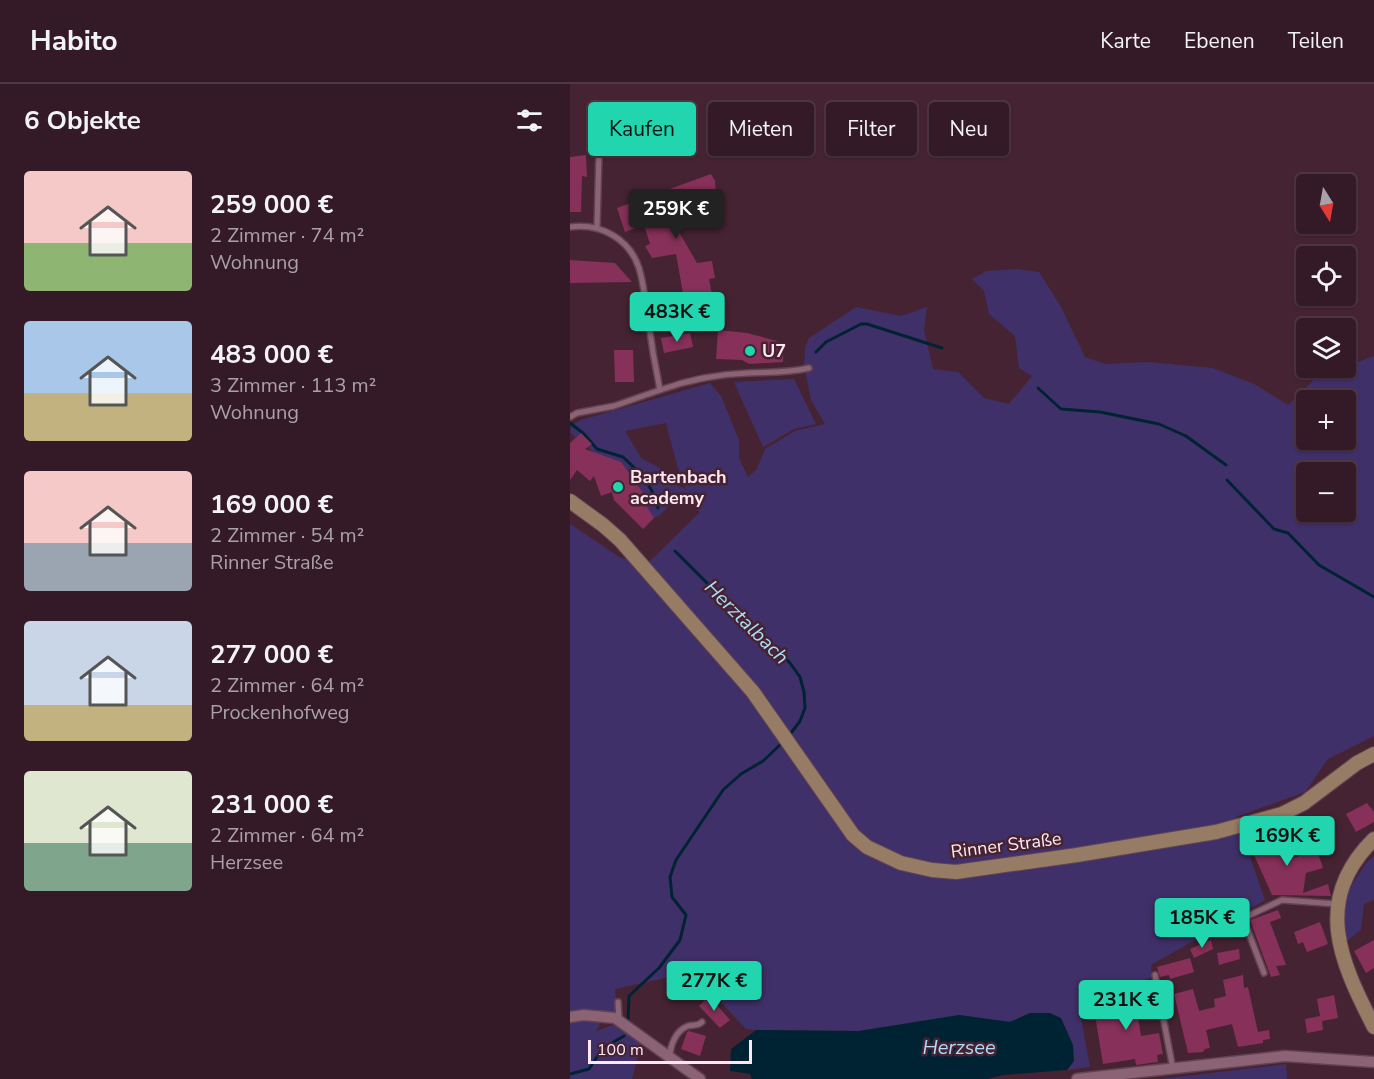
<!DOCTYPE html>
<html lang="de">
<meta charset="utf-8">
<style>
body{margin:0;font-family:"Nunito Sans",sans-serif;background:#3f2732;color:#f1f3f6;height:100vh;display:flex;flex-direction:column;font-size:22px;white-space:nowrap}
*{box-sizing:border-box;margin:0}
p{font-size:20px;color:#a9a1a7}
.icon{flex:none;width:33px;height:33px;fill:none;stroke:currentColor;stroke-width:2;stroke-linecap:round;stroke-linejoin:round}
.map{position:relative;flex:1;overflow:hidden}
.sheet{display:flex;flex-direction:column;background:#341a26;width:570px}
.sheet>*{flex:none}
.guide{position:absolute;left:18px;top:18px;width:570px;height:54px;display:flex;gap:12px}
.needle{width:39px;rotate:169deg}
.controls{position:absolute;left:726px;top:90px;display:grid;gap:12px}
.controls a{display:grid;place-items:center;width:60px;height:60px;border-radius:6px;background:#341a26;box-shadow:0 2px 4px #0004,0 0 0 2px #4e3843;font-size:30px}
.scale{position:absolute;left:18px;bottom:15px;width:164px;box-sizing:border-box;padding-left:6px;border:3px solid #ffe7f0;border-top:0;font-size:16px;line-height:21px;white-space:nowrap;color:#ffe7f0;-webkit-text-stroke:4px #462332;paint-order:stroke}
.price{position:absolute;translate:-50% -51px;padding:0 14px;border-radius:6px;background:#21d5af;color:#111;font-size:20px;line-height:39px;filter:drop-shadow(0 2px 3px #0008)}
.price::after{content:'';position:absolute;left:50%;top:36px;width:18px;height:14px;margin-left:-9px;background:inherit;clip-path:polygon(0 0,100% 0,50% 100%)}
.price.current{background:#222;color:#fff}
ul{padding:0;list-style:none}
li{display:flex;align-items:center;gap:18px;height:150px;padding:0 24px}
li span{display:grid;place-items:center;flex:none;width:168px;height:120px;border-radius:6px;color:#555}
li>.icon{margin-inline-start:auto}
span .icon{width:72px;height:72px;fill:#fffc;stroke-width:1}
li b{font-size:26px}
h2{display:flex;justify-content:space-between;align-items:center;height:72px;padding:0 24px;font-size:26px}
.pill{padding:0 21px;border-radius:6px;background:#341a26;box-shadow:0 2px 4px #0004,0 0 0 2px #4e3843;font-size:21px;line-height:54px}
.pill.current{background:#21d5af;color:#111}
header{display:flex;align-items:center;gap:36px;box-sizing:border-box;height:84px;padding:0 30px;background:#341a26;border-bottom:2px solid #4e3843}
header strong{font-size:28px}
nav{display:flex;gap:33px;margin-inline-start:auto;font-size:21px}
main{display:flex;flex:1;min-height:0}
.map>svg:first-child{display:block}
.green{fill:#403069;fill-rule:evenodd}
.water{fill:#002333}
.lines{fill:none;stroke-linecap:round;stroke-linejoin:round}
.stream{stroke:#002333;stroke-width:3}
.building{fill:#87305a}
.lane-casing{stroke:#614352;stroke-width:8}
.street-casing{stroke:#614352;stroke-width:13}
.secondary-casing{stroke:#614352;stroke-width:16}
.lane{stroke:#8c6374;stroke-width:5}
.street{stroke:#8c6374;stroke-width:10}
.secondary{stroke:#967c64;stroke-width:14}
.poi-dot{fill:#21d5af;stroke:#462332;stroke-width:2}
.labels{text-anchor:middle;stroke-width:5;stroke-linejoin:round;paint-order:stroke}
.poi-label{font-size:18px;font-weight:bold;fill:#ffe7f0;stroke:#462332;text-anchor:start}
.street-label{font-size:18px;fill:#ffe7f0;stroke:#462332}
.water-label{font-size:20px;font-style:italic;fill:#adddf9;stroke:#462332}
</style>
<header>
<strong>Habito</strong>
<nav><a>Karte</a><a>Ebenen</a><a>Teilen</a></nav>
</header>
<main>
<section class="sheet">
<h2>6 Objekte<svg class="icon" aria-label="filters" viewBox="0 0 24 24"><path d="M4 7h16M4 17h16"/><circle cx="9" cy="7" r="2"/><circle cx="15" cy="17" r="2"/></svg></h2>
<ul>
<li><span style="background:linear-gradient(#f6c9c9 60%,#8fb573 0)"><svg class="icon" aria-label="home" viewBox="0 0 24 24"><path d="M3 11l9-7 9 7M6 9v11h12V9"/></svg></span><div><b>259 000 €</b><p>2 Zimmer · 74 m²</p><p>Wohnung</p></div></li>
<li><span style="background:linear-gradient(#a9c7e8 60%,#c2b280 0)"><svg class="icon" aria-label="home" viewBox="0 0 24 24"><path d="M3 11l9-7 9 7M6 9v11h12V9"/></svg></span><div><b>483 000 €</b><p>3 Zimmer · 113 m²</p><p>Wohnung</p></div></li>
<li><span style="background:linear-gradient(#f6c9c9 60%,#9aa5b1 0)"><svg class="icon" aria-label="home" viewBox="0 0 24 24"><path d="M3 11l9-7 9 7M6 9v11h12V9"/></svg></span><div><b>169 000 €</b><p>2 Zimmer · 54 m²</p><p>Rinner Straße</p></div></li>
<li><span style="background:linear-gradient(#c9d6e8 70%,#c2b280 0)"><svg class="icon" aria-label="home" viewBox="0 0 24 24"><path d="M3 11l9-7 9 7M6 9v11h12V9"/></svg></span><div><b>277 000 €</b><p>2 Zimmer · 64 m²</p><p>Prockenhofweg</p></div></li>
<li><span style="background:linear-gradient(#dfe7d0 60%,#7fa58c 0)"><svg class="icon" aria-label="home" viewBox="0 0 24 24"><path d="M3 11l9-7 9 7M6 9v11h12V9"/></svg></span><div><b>231 000 €</b><p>2 Zimmer · 64 m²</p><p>Herzsee</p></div></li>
</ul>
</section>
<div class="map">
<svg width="804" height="995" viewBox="0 0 804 995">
<rect width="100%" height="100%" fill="#462332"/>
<g class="green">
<path d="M446,185l23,3 22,35 24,50 20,7 43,-2 65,6 43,17 32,20 38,-37h20v-5l12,-1 16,-6v380l-46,23 -23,33 -69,25 29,83 -114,65 1,12 -73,30 11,60 -23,3 7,-9 -44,-48 -20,9 -51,-7 -100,16 -103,-1 -10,-1 -39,-42 -28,-12 -64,14 2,25 -20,-3 -27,3v-490l51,34 27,5 52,-51 -21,-16 -19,19 -6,3 -12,-19 4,-2 -59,-50 4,-3 -10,-10 -5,4 -6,-6 2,-7 9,-5 129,-37 11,13 18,44v18l9,19 9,-8 8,-20 30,-18 30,-7 -14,-24 -7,-35 1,-17 4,-10 47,-31 45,9 26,-9 -3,23 9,39 25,3 26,26 25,6 23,-28 -13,-8 -4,-32 -26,-22 -5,-23 -12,-12 15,-8zM736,316h40v40h-40zM96,339l15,57 5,9 -15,-6 -11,-15 -19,-10 -16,-27zM736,388h40v40h-40z"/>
<polygon points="224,295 246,340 224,345 193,363 164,298"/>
<polygon points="804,772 804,816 794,820 791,846 767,865 773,815 796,779"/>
<path d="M0,936h32l-6,12c26,-13 23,-7 45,10l-9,37h-62z"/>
<polygon points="716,980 717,995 588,995 591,995"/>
</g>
<polygon class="water" points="460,929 480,929 491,934 503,961 504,977 497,986 434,991 417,995 182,995 180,990 160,987 161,965 186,946 289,947 389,931 440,938"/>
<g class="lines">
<g class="stream">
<polyline points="246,268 256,258 291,240 297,240 372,264"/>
<polyline points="468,304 491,325 530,328 589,340 616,352 656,381"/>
<polyline points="0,339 13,349 27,365 53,373 73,392 82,407 88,424"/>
<polyline points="657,396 704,445 718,449 749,481 804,513"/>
<polyline points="105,467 143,505 164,522 220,579 230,593 234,608 235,624 230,637 218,653"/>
<polyline points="58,936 59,912 89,884 110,856 116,831 102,813 100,793 106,776 153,706 171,690 193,677 213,658"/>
<polyline points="0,990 19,985 33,964 54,952"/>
</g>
</g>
<g class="building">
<polygon points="16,71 17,93 12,92 11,128 0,128 0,73"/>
<polygon points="141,90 145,97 146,113 112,125 115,129 102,136 127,179 142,177 145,194 139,195 145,226 100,233 97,218 114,215 106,170 82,174 75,162 80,160 74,141 55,148 47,124"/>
<polygon points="0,176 45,179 62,198 0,199"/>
<polygon points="148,246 177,249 214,259 213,278 179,280 172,276 146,275"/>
<polygon points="120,249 123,263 94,269 91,254"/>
<polygon points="44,266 63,266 64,298 45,298"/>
<polygon points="11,349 22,360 15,365 51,378 76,413 72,415 84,434 73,445 44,416 42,408 31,412 24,392 20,397 7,386 0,396 0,359"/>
<polygon points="797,719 804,728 804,738 786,748 776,730"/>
<polygon points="720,746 723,756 715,760 720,775 747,766 753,784 736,789 733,809 758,800 761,812 702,811 680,762"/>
<polygon points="708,826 711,834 700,838 716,881 706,882 710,891 701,893 680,836"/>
<polygon points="750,838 758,860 737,868 733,858 728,860 724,848"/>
<polygon points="641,856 643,865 624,874 620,865"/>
<polygon points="804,856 804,884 796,889 784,867"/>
<polygon points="669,865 670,875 649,881 647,869"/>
<polygon points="620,874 624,888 600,895 599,891 590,893 587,883"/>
<polygon points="673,891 674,904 678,903 688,948 699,946 700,955 693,956 693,959 668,963 662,940 636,946 640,964 635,965 633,968 618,969 604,910 623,905 629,927 645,923 644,915 656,912 653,896"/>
<polygon points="564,905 566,913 582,910 586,931 568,934 571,952 589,949 593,970 587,971 588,978 566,981 565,975 533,980 525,931 514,932 512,923 529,920 531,927 554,923 551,907"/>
<polygon points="764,911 768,934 752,937 753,946 737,949 735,935 750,932 747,915"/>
<polygon points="139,912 160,936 150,944 129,922"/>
<polygon points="119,947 136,952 130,972 111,965 117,948"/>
</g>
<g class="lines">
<defs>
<g id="lane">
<path d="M0,143c30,-4 59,11 69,41 5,16 6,33 9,50 3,24 7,48 12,72l-46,16 -37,7 -7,4"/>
<polyline points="27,143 29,69"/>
<path d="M90,306c28,-10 58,-16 88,-17 22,-1 39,0 61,-5"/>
<polyline points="673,834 694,889"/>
<polyline points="648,843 663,839 712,816 767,820"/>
<polyline points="585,891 603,985"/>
<polyline points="48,918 49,935"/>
<path d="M100,972c0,-10 6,-26 18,-30 6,-2 9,1 14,-4"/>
</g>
<g id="street">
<polyline points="0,933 14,931 45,934 130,995"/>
<polyline points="507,995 715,972 804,978"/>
</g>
<g id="secondary">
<polyline points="0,417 33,441 50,456 183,608 283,751 297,763 331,779 362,786 386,788 507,771 646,748 712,730 734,719 787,679 804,670"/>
<path d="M804,755c-62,61 -34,122 0,188"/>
</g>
</defs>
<use href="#lane" class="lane-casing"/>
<use href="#street" class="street-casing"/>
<use href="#secondary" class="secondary-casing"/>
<use href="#lane" class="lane"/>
<use href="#street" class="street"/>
<use href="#secondary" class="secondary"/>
</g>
<g class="poi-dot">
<circle cx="180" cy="267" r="6"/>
<circle cx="48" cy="403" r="6"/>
</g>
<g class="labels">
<g class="poi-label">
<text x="192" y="273">U7</text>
<text x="60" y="399">Bartenbach<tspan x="60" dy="21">academy</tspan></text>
</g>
<g class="street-label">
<text transform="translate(436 761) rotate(-7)" y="6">Rinner Straße</text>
</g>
<g class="water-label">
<text transform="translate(177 538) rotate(45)" y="7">Herztalbach</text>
<text x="389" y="970">Herzsee</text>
</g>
</g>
</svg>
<div class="controls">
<a><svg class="needle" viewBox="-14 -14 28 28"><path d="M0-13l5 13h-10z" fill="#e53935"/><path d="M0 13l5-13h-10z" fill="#a9a1a7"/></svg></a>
<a><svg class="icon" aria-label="locate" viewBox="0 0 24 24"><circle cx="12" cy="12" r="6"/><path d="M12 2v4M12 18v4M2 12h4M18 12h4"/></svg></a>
<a><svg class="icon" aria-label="layers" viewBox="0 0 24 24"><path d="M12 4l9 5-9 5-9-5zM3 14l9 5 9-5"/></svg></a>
<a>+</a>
<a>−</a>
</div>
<div class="scale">100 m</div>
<b class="price current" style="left:106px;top:156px">259K €</b>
<b class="price" style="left:107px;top:259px">483K €</b>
<b class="price" style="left:717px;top:783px">169K €</b>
<b class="price" style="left:632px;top:865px">185K €</b>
<b class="price" style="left:144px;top:928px">277K €</b>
<b class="price" style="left:556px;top:947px">231K €</b>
<div class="guide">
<a class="pill current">Kaufen</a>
<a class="pill">Mieten</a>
<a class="pill">Filter</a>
<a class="pill">Neu</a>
</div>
</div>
</main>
